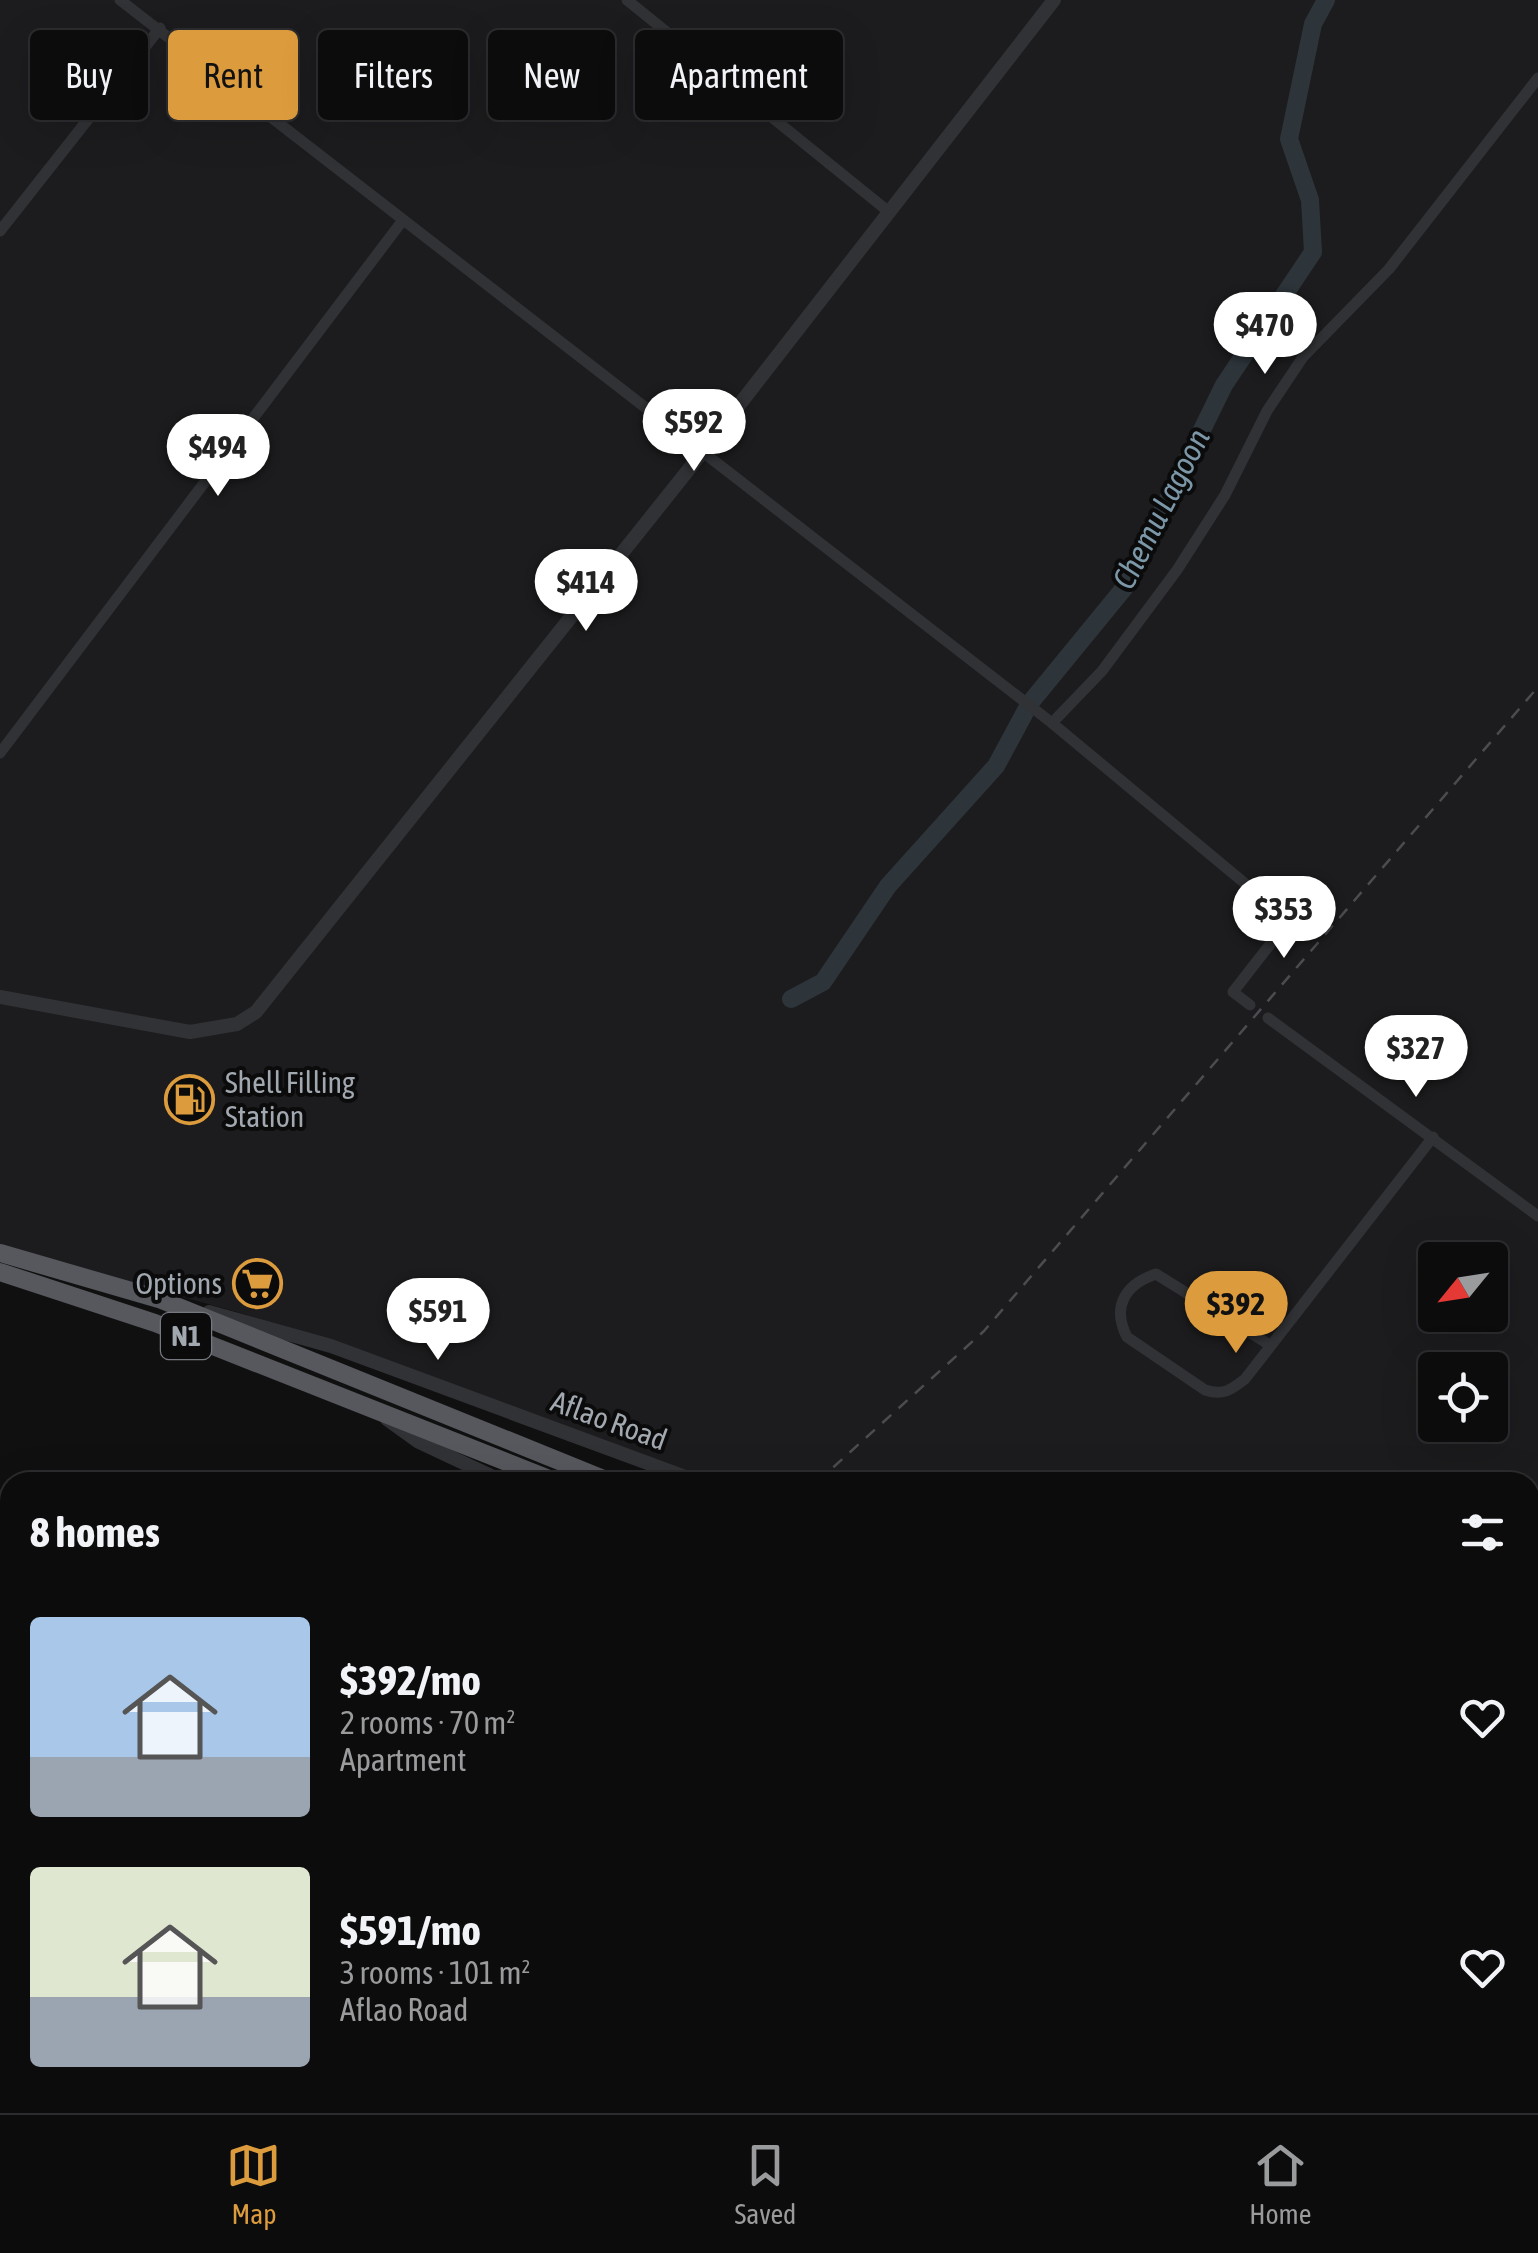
<!DOCTYPE html>
<meta charset="utf-8">
<style>
body{margin:0;font-family:"Asap Condensed",sans-serif;background:#151516;color:#f1f3f6;height:100vh;display:flex;flex-direction:column;font-size:38px;white-space:nowrap}
*{box-sizing:border-box;margin:0}
p{font-size:32px;color:#9a9b9d}
.icon{flex:none;width:55px;height:55px;fill:none;stroke:currentColor;stroke-width:2;stroke-linecap:round;stroke-linejoin:round}
.map{position:relative;flex:1;overflow:hidden}
.panel{position:absolute;left:0px;top:1472px;width:1540px;height:642px;display:flex;flex-direction:column;background:#0c0c0d;border-radius:30px 30px 0 0;box-shadow:0 10px 40px #0002,0 0 0 2px #2c2c2e}
.panel>*{flex:none}
.hud{position:absolute;left:30px;top:30px;width:1000px;height:90px;display:flex;gap:20px}
.needle{width:65px;rotate:240deg}
.fabs{position:absolute;left:1418px;top:1242px;display:grid;gap:20px}
.fabs a{display:grid;place-items:center;width:90px;height:90px;border-radius:10px;background:#0c0c0d;box-shadow:0 10px 40px #0002,0 0 0 2px #2c2c2e;font-size:50px}
.price{position:absolute;translate:-50% -85px;padding:0 22px;border-radius:35px;background:#fff;color:#222;font-size:32px;line-height:65px;filter:drop-shadow(0 2px 5px #0008)}
.price::after{content:'';position:absolute;left:50%;top:60px;width:30px;height:22px;margin-left:-15px;background:inherit;clip-path:polygon(0 0,100% 0,50% 100%)}
.price.active{background:#dc9b3c;color:#111}
ul{padding:0;list-style:none}
li{display:flex;align-items:center;gap:30px;height:250px;padding:0 30px}
li span{display:grid;place-items:center;flex:none;width:280px;height:200px;border-radius:10px;color:#555}
li>.icon{margin-inline-start:auto}
span .icon{width:120px;height:120px;fill:#fffc;stroke-width:1}
li b{font-size:42px}
h2{display:flex;justify-content:space-between;align-items:center;height:120px;padding:0 30px;font-size:42px}
.pill{padding:0 35px;border-radius:10px;background:#0c0c0d;box-shadow:0 10px 40px #0002,0 0 0 2px #2c2c2e;font-size:35px;line-height:90px}
.pill.active{background:#dc9b3c;color:#111}
.tabs{display:flex;justify-content:space-around;align-items:center;height:140px;border-top:2px solid #2c2c2e;background:#0c0c0d;font-size:28px;color:#9a9b9d}
.tabs a{display:grid;justify-items:center;gap:5px}
.tabs .active{color:#dc9b3c}
.map>svg:first-child{display:block}
.built{fill:#1c1c1e;fill-rule:evenodd}
.lines{fill:none;stroke-linecap:round;stroke-linejoin:round}
.river{stroke:#2d353a;stroke-width:18}
.motorway-tunnel{stroke:#2d2e31;stroke-width:20;stroke-dasharray:20 10;stroke-linecap:butt}
.minor{stroke:#313235;stroke-width:11}
.tertiary{stroke:#313235;stroke-width:14}
.trunk{stroke:#56585d;stroke-width:18}
.motorway{stroke:#5e6066;stroke-width:20}
.rail{stroke:#4a4c50;stroke-width:2.5;stroke-dasharray:12 10;stroke-linecap:butt}
.labels{text-anchor:middle;stroke-width:8;stroke-linejoin:round;paint-order:stroke}
.shield{fill:#0b0b0c;stroke:#75797f;stroke-width:2.5}
.shield-label{font-size:28px;font-weight:bold;fill:#a2a8b0}
.poi-label{font-size:30px;fill:#a2a8b0;stroke:#0b0b0c;text-anchor:start}
.street-label{font-size:30px;fill:#a2a8b0;stroke:#0b0b0c}
.water-label{font-size:32px;font-style:italic;fill:#7c97a8;stroke:#0b0b0c}
</style>
<div class="map">
<svg width="1538" height="2113" viewBox="0 0 1538 2113">
<rect width="100%" height="100%" fill="#101011"/>
<path class="built" d="M0,0h1538v1758l-8,8v-284h-820l-354,-131 -112,-37 -244,-68zM1435,1260h55v55h-55zM1435,1370h55v55h-55z"/>
<g class="lines">
<polyline class="river" points="791,999 823,982 888,886 996,766 1030,703 1125,587 1224,385 1313,252 1310,200 1289,139 1313,24 1326,0"/>
<polyline class="motorway-tunnel" points="1530,2022 1538,2035"/>
<g class="minor">
<polyline points="120,0 1052,723 1289,920 1233,992 1250,1005"/>
<polyline points="627,0 889,212"/>
<polyline points="0,231 160,28"/>
<polyline points="1052,723 1102,671 1177,570 1225,495 1267,411 1303,357 1389,269 1538,78"/>
<polyline points="0,753 403,220"/>
<polyline points="1268,1018 1538,1216"/>
<path d="M1270,1345l-114,-71c-30,10 -45,32 -29,63l78,53c18,6 26,0 40,-11l188,-242"/>
<polyline points="0,1788 10,1796"/>
<polyline points="0,1923 10,1915"/>
<polyline points="0,2099 10,2092"/>
<polyline points="414,2105 421,2113"/>
<polyline points="325,2113 336,2105"/>
</g>
<g class="tertiary">
<polyline points="0,997 190,1032 237,1024 256,1012 701,454 1054,0"/>
<polyline points="209,1312 331,1346 699,1482"/>
<polyline points="387,1419 419,1442 504,1482"/>
<polyline points="1530,1783 1538,1778"/>
<polyline points="829,2113 863,2105"/>
</g>
<g class="trunk">
<polyline points="0,1253 159,1299 611,1482"/>
<polyline points="0,1272 155,1323 557,1482"/>
<polyline points="1530,1891 1538,1882"/>
<polyline points="1530,1911 1538,1904"/>
<polyline points="1062,2113 1114,2105"/>
<polyline points="1153,2113 1184,2105"/>
</g>
<g class="motorway">
<polyline points="1530,1807 1538,1804"/>
<polyline points="1530,1853 1538,1843"/>
<polyline points="1530,1928 1538,1923"/>
<polyline points="1530,1999 1538,2005"/>
<polyline points="1531,2072 1538,2084"/>
<polyline points="1482,2105 1492,2113"/>
<polyline points="1512,2105 1516,2113"/>
<polyline points="929,2113 972,2105"/>
<polyline points="1233,2113 1260,2105"/>
</g>
<g class="rail">
<polyline points="817,1482 984,1331 1538,687"/>
<polyline points="20,2113 30,2105"/>
</g>
</g>
<defs>
<symbol id="fuel-ring" viewBox="-11 -11 22 22"><circle r="9.5" fill="#0b0b0c" stroke="#dc9b3c" stroke-width="1.5"/><path d="M-5.5-6h7V0h2V4h1.3V-2.5L3-4.5l.8-.8L6-3V5H2.5V1h-1V6h-7ZM-4.2-4.7v3.2H.2V-4.7Z" fill="#dc9b3c"/></symbol>
<symbol id="supermarket-ring" viewBox="-11 -11 22 22"><circle r="9.5" fill="#0b0b0c" stroke="#dc9b3c" stroke-width="1.5"/><path d="M-6-5.5h2.5l.6 2H6L4.5 2H-2.5L-4.4-4H-6ZM-1.5 3.2a1.3 1.3 0 1 0 .1 0ZM3 3.2a1.3 1.3 0 1 0 .1 0Z" fill="#dc9b3c"/></symbol>
</defs>
<g fill-rule="evenodd">
<use href="#fuel-ring" x="162" y="1072" width="55" height="55"/>
<use href="#supermarket-ring" x="230" y="1256" width="55" height="55"/>
</g>
<g class="labels">
<rect class="shield" x="161" y="1313" width="50" height="46" rx="8"/>
<g class="shield-label">
<text x="186" y="1346">N1</text>
</g>
<g class="poi-label">
<text x="225" y="1093">Shell Filling<tspan x="225" dy="34">Station</tspan></text>
<text x="222" y="1294" text-anchor="end">Options</text>
</g>
<g class="street-label">
<text transform="translate(609 1421) rotate(20)" y="10">Aflao Road</text>
</g>
<g class="water-label">
<text transform="translate(1161 509) rotate(-63)" y="11">Chemu Lagoon</text>
</g>
</g>
</svg>
<div class="fabs">
<a><svg class="needle" viewBox="-14 -14 28 28"><path d="M0-13l5 13h-10z" fill="#e53935"/><path d="M0 13l5-13h-10z" fill="#9a9b9d"/></svg></a>
<a><svg class="icon" aria-label="locate" viewBox="0 0 24 24"><circle cx="12" cy="12" r="6"/><path d="M12 2v4M12 18v4M2 12h4M18 12h4"/></svg></a>
</div>
<b class="price" style="left:1265px;top:377px">$470</b>
<b class="price" style="left:694px;top:474px">$592</b>
<b class="price" style="left:218px;top:499px">$494</b>
<b class="price" style="left:586px;top:634px">$414</b>
<b class="price" style="left:1284px;top:961px">$353</b>
<b class="price" style="left:1416px;top:1100px">$327</b>
<b class="price active" style="left:1236px;top:1356px">$392</b>
<b class="price" style="left:438px;top:1363px">$591</b>
<div class="hud">
<a class="pill">Buy</a>
<a class="pill active">Rent</a>
<a class="pill">Filters</a>
<a class="pill">New</a>
<a class="pill">Apartment</a>
</div>
<section class="panel">
<h2>8 homes<svg class="icon" aria-label="filters" viewBox="0 0 24 24"><path d="M4 7h16M4 17h16"/><circle cx="9" cy="7" r="2"/><circle cx="15" cy="17" r="2"/></svg></h2>
<ul>
<li><span style="background:linear-gradient(#a9c7e8 70%,#9aa5b1 0)"><svg class="icon" aria-label="home" viewBox="0 0 24 24"><path d="M3 11l9-7 9 7M6 9v11h12V9"/></svg></span><div><b>$392/mo</b><p>2 rooms · 70 m²</p><p>Apartment</p></div><svg class="icon" aria-label="heart" viewBox="0 0 24 24"><path d="M12 20l-8-8c-3-5 5-10 8-4 3-6 11-1 8 4z"/></svg></li>
<li><span style="background:linear-gradient(#dfe7d0 65%,#9aa5b1 0)"><svg class="icon" aria-label="home" viewBox="0 0 24 24"><path d="M3 11l9-7 9 7M6 9v11h12V9"/></svg></span><div><b>$591/mo</b><p>3 rooms · 101 m²</p><p>Aflao Road</p></div><svg class="icon" aria-label="heart" viewBox="0 0 24 24"><path d="M12 20l-8-8c-3-5 5-10 8-4 3-6 11-1 8 4z"/></svg></li>
</ul>
</section>
</div>
<nav class="tabs">
<a class="active"><svg class="icon" aria-label="map" viewBox="0 0 24 24"><path d="M3 6l6-2 6 2 6-2v14l-6 2-6-2-6 2zM9 4v14M15 6v14"/></svg>Map</a>
<a><svg class="icon" aria-label="saved" viewBox="0 0 24 24"><path d="M7 4h10v16l-5-4-5 4z"/></svg>Saved</a>
<a><svg class="icon" aria-label="home" viewBox="0 0 24 24"><path d="M3 11l9-7 9 7M6 9v11h12V9"/></svg>Home</a>
</nav>
